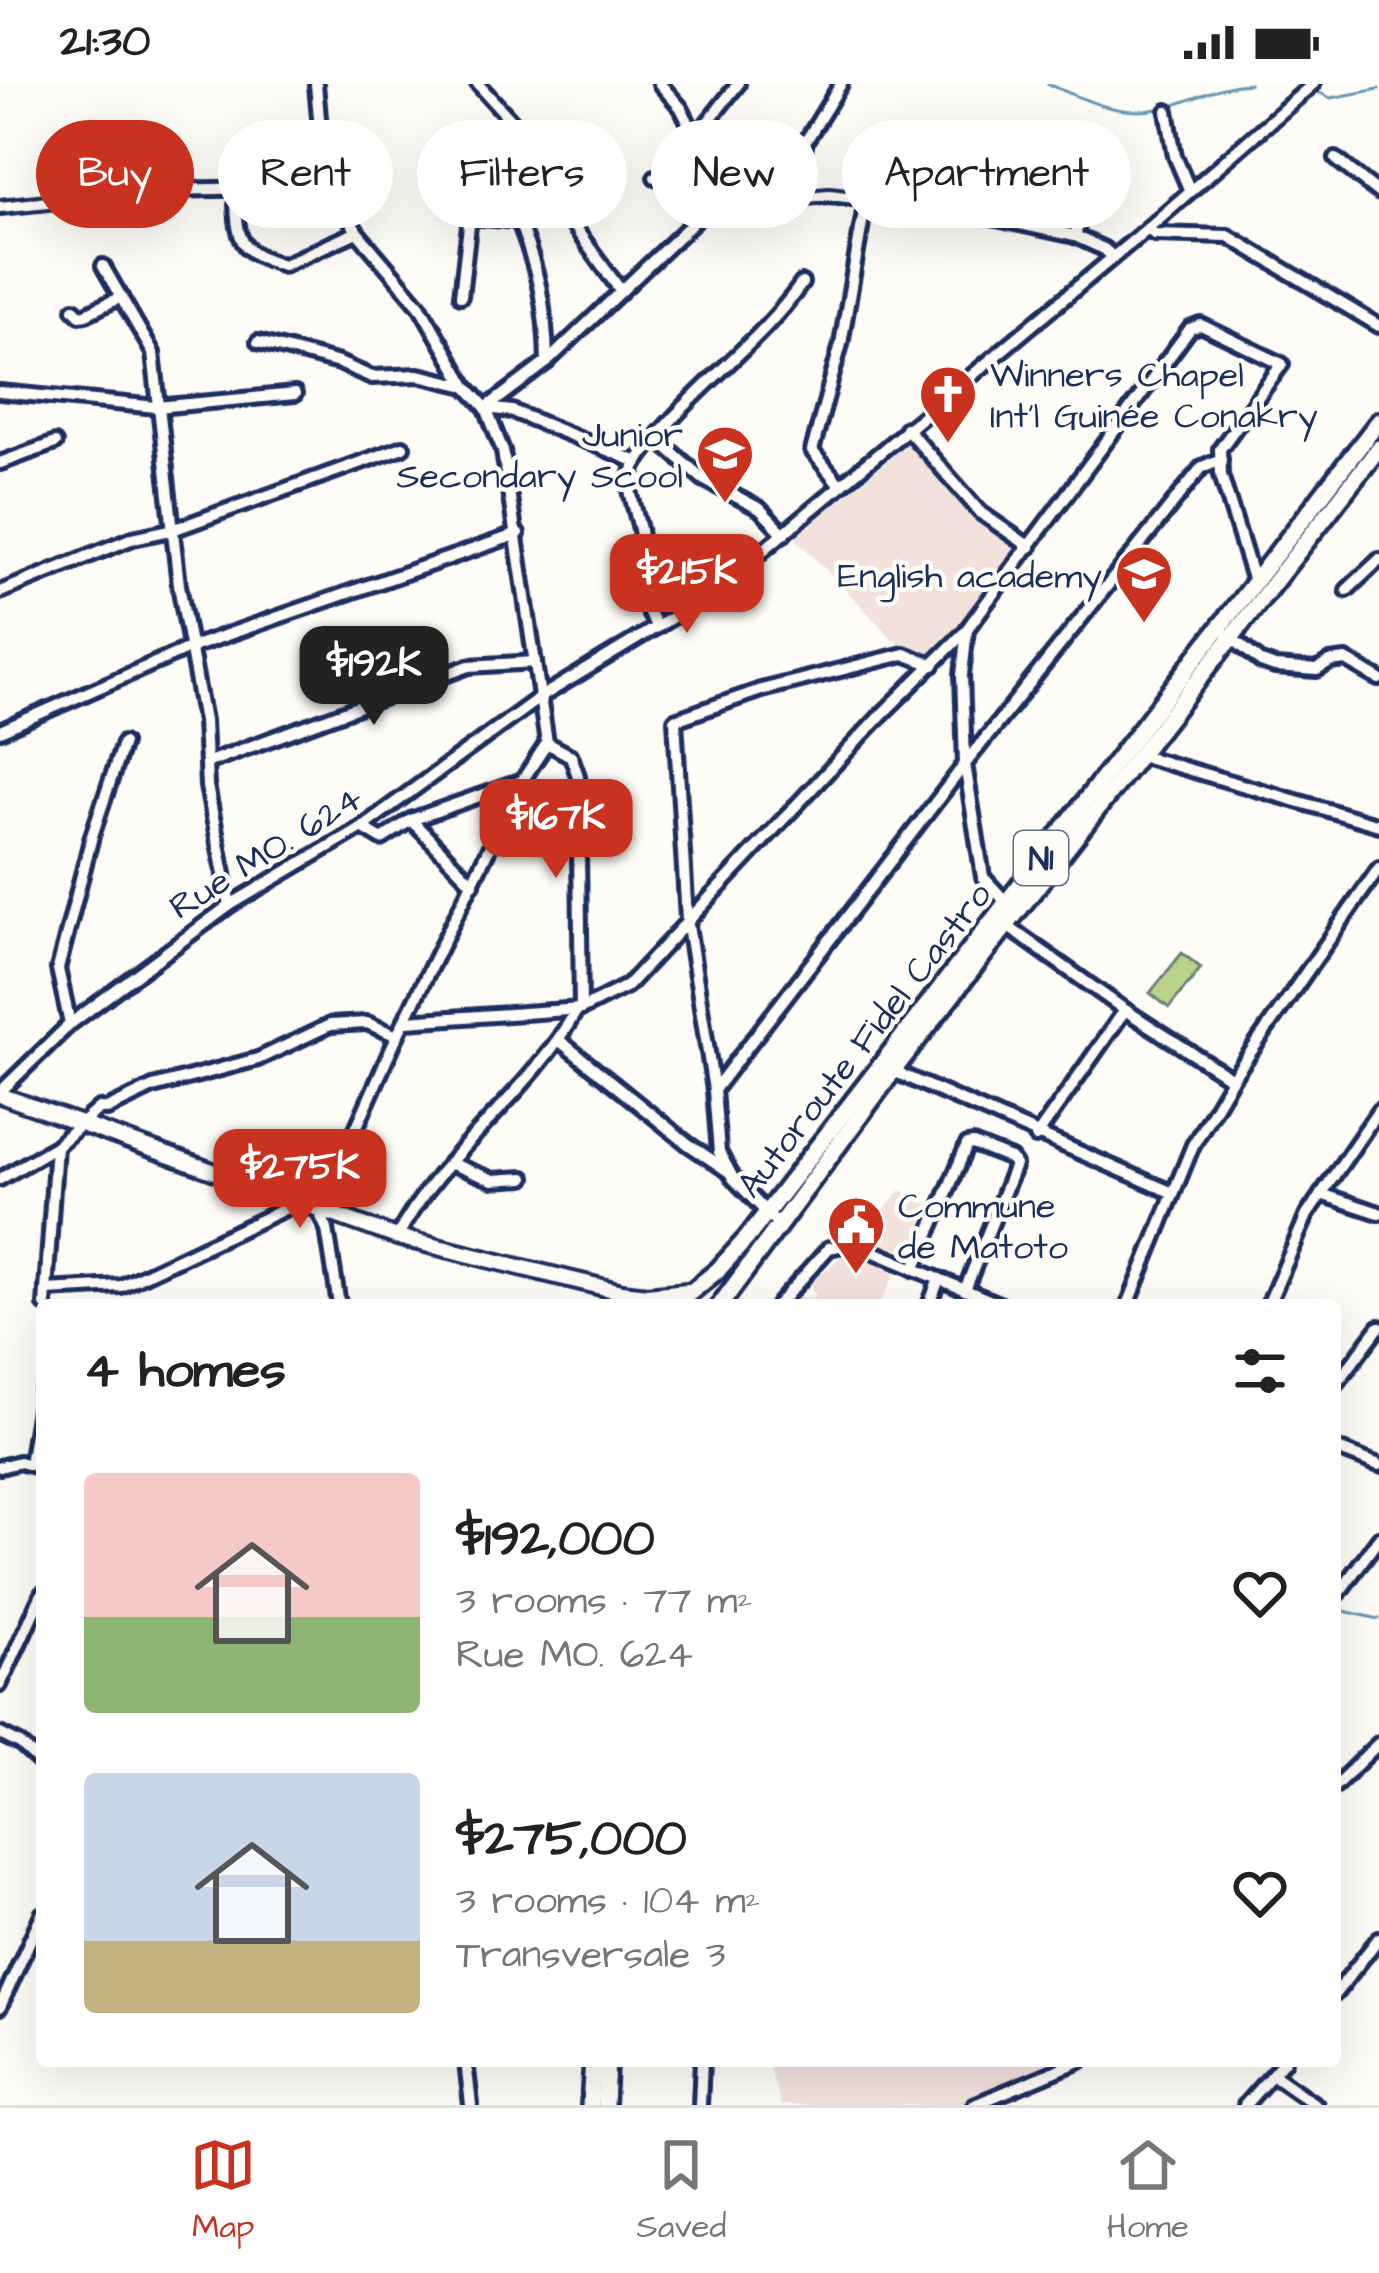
<!DOCTYPE html>
<meta charset="utf-8">
<style>
body{margin:0;font-family:"Architects Daughter",sans-serif;background:#f2f2f2;color:#222;height:100vh;display:flex;flex-direction:column;font-size:45px;white-space:nowrap}
*{box-sizing:border-box;margin:0}
p{font-size:39px;color:#767676}
.icon{flex:none;width:66px;height:66px;fill:none;stroke:currentColor;stroke-width:2;stroke-linecap:round;stroke-linejoin:round}
.map{position:relative;flex:1;overflow:hidden}
.details{position:absolute;left:36px;top:1215px;width:1305px;height:768px;display:flex;flex-direction:column;background:#fff;border-radius:12px;box-shadow:0 12px 48px #0002}
.details>*{flex:none}
.banner{position:absolute;left:36px;top:36px;width:1308px;height:108px;display:flex;gap:24px}
.price{position:absolute;translate:-50% -102px;padding:0 27px;border-radius:24px;background:#c8321e;color:#fff;font-size:39px;line-height:78px;filter:drop-shadow(0 3px 6px #0008)}
.price::after{content:'';position:absolute;left:50%;top:72px;width:36px;height:27px;margin-left:-18px;background:inherit;clip-path:polygon(0 0,100% 0,50% 100%)}
.price.selected{background:#222;color:#fff}
ul{padding:0;list-style:none}
li{display:flex;align-items:center;gap:36px;height:300px;padding:0 48px}
li span{display:grid;place-items:center;flex:none;width:336px;height:240px;border-radius:12px;color:#555}
li>.icon{margin-inline-start:auto}
span .icon{width:144px;height:144px;fill:#fffc;stroke-width:1}
li b{font-size:51px}
h2{display:flex;justify-content:space-between;align-items:center;height:144px;padding:0 48px;font-size:51px}
.chip{padding:0 42px;border-radius:54px;background:#fff;box-shadow:0 12px 48px #0002;font-size:42px;line-height:108px}
.chip.selected{background:#c8321e;color:#fff}
.status{display:flex;justify-content:space-between;align-items:center;height:84px;padding:0 60px;background:#fff;direction:ltr}
.status svg{height:33px;fill:currentColor}
.dock{display:flex;justify-content:space-around;align-items:center;height:168px;border-top:3px solid #e0e0e0;background:#fff;font-size:33px;color:#767676}
.dock a{display:grid;justify-items:center;gap:6px}
.dock .selected{color:#c8321e}
.map>svg:first-child{display:block}
.built{fill:#f3e1dc}
.green{fill:#b9d38b;stroke:#6a8174;stroke-width:3}
.lines{fill:none;stroke-linecap:round;stroke-linejoin:round}
.stream{stroke:#6497b9;stroke-width:3}
.minor-casing{stroke:#1b2f5e;stroke-width:20}
.major-casing{stroke:#1b2f5e;stroke-width:22}
.highway-casing{stroke:#1b2f5e;stroke-width:24}
.minor{stroke:#fdfcf7;stroke-width:10}
.major{stroke:#fdfcf7;stroke-width:14}
.highway{stroke:#fdfcf7;stroke-width:15}
.labels{text-anchor:middle;stroke-width:9;stroke-linejoin:round;paint-order:stroke}
.shield{fill:#fdfcf7;stroke:#5f6c8c;stroke-width:3}
.shield-label{font-size:33px;font-weight:bold;fill:#1b2f5e}
.poi-label{font-size:36px;fill:#1b2f5e;stroke:#fdfcf7;text-anchor:start}
.street-label{font-size:36px;fill:#1b2f5e;stroke:#fdfcf7}
</style>
<div class="status"><b>21:30</b><svg viewBox="0 0 49 12"><path d="M0 12V9h3v3zM5 12V6h3v6zM10 12V3h3v9zM15 12V0h3v12zM26 1h20v11H26zM47 4h2v5h-2z"/></svg></div>
<div class="map">
<svg width="1379" height="2021" viewBox="0 0 1379 2021">
<rect width="100%" height="100%" fill="#fdfcf7"/>
<filter id="ink" filterUnits="userSpaceOnUse"><feTurbulence type="fractalNoise" baseFrequency=".00833" numOctaves="2"/><feDisplacementMap in="SourceGraphic" scale="24" xChannelSelector="R" yChannelSelector="G"/><feConvolveMatrix kernelMatrix="1 2 1 2 8 2 1 2 1" color-interpolation-filters="sRGB"/></filter>
<g filter="url(#ink)">
<g class="built">
<polygon points="913,355 981,436 1022,463 966,543 927,574 896,558 795,454"/>
<polygon points="901,1106 937,1125 913,1177 859,1155"/>
<polygon points="849,1166 896,1186 880,1221 792,1221 800,1213 812,1214 816,1210 811,1206 813,1197"/>
<polygon points="767,1977 1064,1977 962,2021 781,2021"/>
</g>
<polygon class="green" points="1182,869 1201,884 1169,924 1150,909"/>
<g class="lines">
<g class="stream">
<path d="M1048,0c35,15 70,33 110,25 34,-6 55,-24 92,-25"/>
<polyline points="1311,5 1331,14 1379,5"/>
<polyline points="1335,1525 1379,1535"/>
</g>
<defs>
<g id="minor">
<polyline points="316,0 322,68 331,103 357,148 420,222 466,302 486,324 503,367 547,659 522,697 397,952 319,1128 327,1145 339,1221"/>
<polyline points="478,0 536,64 542,77 540,96 621,207"/>
<polyline points="1167,27 1175,72 1190,107"/>
<polyline points="695,54 738,0"/>
<polyline points="1336,75 1379,109"/>
<polyline points="655,93 705,109 724,109 681,24 660,0"/>
<path d="M540,96l-23,37c21,52 29,89 30,145"/>
<polyline points="794,114 806,57 841,0"/>
<path d="M236,121c2,41 8,47 47,60l74,-33"/>
<polyline points="0,123 161,106 331,103"/>
<polyline points="1148,144 1154,150 1228,152 1379,242"/>
<polyline points="1075,152 1101,60"/>
<polyline points="103,182 153,269 179,501 204,637 207,702 230,821"/>
<polyline points="461,212 470,133 519,137"/>
<polyline points="74,225 80,231 86,230 121,213"/>
<polyline points="258,258 339,279 372,293 419,291 466,302"/>
<polyline points="0,308 157,323 295,310"/>
<polyline points="486,324 547,278 724,109 794,114 829,111 951,125 1075,152 1104,165 1113,173"/>
<polyline points="486,324 512,327 637,378"/>
<polyline points="906,344 981,429 1030,463"/>
<polyline points="656,354 703,395 760,425 784,450"/>
<polyline points="0,379 55,359"/>
<polyline points="840,401 812,367 841,260 866,116"/>
<polyline points="1347,506 1379,476"/>
<polyline points="0,508 133,454 175,445 403,363"/>
<path d="M657,543l-8,-14 -9,-84 -9,-34 -2,-13 5,-15c46,-70 120,-116 168,-184"/>
<polyline points="1227,550 1261,578 1275,583 1317,586 1330,578 1346,576 1379,595"/>
<polyline points="0,647 189,564 518,450"/>
<polyline points="547,659 571,672 578,692 581,925"/>
<polyline points="1139,671 1379,741"/>
<polyline points="206,679 469,582 535,578"/>
<polyline points="411,736 473,800"/>
<polyline points="362,743 382,755 411,736 522,697"/>
<polyline points="1006,818 983,793 965,680 962,591 967,545 1190,245 1201,241 1282,280 1220,365 1221,391 1255,501"/>
<polyline points="1007,842 1125,926 1232,995"/>
<polyline points="407,937 581,925 627,902 880,632 966,547"/>
<polyline points="70,940 58,885 92,752 123,659"/>
<polyline points="560,957 688,1060 728,1087"/>
<polyline points="893,987 1173,1109"/>
<polyline points="714,1006 965,680 1202,383 1221,375"/>
<polyline points="0,1008 70,940 230,821 362,743 539,614 711,510 1148,144 1313,0"/>
<polyline points="1036,1053 1125,926"/>
<polyline points="452,1080 493,1096 524,1094"/>
<polyline points="0,1095 56,1062 99,1024 107,1025 153,1003 258,975 330,941 367,939 397,952"/>
<polyline points="1321,1110 1379,1129"/>
<polyline points="778,1140 733,1094 719,1068 714,1006 687,835 675,636 761,606 904,570 933,581"/>
<path d="M397,1153c45,-86 134,-143 180,-228"/>
<polyline points="914,1185 967,1061 973,1060 1011,1075 1015,1081 965,1206"/>
<polyline points="46,1206 121,1202 295,1120"/>
<polyline points="45,1221 56,1062"/>
<polyline points="778,1221 829,1164 853,1159 1001,1221"/>
<polyline points="929,1221 939,1195"/>
<polyline points="1128,1221 1193,1061 1232,995 1379,784"/>
<polyline points="1268,1221 1307,1131 1379,1026"/>
<polyline points="1335,1302 1379,1243"/>
<polyline points="1335,1364 1379,1381"/>
<polyline points="30,1380 42,1307"/>
<polyline points="0,1383 19,1378 42,1384"/>
<polyline points="1335,1514 1379,1454"/>
<polyline points="0,1601 42,1510"/>
<polyline points="0,1650 20,1660 42,1680"/>
<polyline points="1335,1702 1379,1659"/>
<polyline points="1335,1910 1379,1854"/>
<polyline points="0,1923 42,1830"/>
<polyline points="466,1977 471,2021"/>
<polyline points="1273,1991 1316,2021"/>
<polyline points="700,2021 702,1977"/>
<polyline points="974,2021 1080,1977"/>
<polyline points="1245,2021 1284,1977"/>
</g>
<polyline id="major" points="0,1011 397,1153 622,1208 647,1211 687,1207"/>
<g id="highway">
<polyline points="675,1221 718,1186 747,1154 1379,337"/>
<polyline points="720,1221 893,987 1379,364"/>
<polyline points="590,2021 593,1977"/>
<polyline points="605,2021 607,1977"/>
</g>
</defs>
<use href="#minor" class="minor-casing"/>
<use href="#major" class="major-casing"/>
<use href="#highway" class="highway-casing"/>
<use href="#minor" class="minor"/>
<use href="#major" class="major"/>
<use href="#highway" class="highway"/>
</g>
</g>
<defs>
<symbol id="church-pin" viewBox="-11 -11 22 30"><path d="M0 17L-7.5 6A9.5 9.5 0 1 1 7.5 6Z" fill="#c8321e" stroke="#fdfcf7"/><path d="M-1.2-6h2.4v3.5h3.3v2.4h-3.3V6h-2.4V-.1h-3.3v-2.4h3.3Z" fill="#fff"/></symbol>
<symbol id="school-pin" viewBox="-11 -11 22 30"><path d="M0 17L-7.5 6A9.5 9.5 0 1 1 7.5 6Z" fill="#c8321e" stroke="#fdfcf7"/><path d="M0-5L7-2L0 1L-7-2ZM-4 1L0 2.5L4 1V4Q0 6-4 4Z" fill="#fff"/></symbol>
<symbol id="civic-pin" viewBox="-11 -11 22 30"><path d="M0 17L-7.5 6A9.5 9.5 0 1 1 7.5 6Z" fill="#c8321e" stroke="#fdfcf7"/><path d="M-.6-6.5H3V-4.5H.6V-3L4-1V1h2V6H-6V1h2V-1L-.6-3ZM-1.2 2.5V6h2.4V2.5Z" fill="#fff"/></symbol>
</defs>
<g fill-rule="evenodd">
<use href="#church-pin" x="915" y="277" width="66" height="90"/>
<use href="#school-pin" x="692" y="337" width="66" height="90"/>
<use href="#school-pin" x="1111" y="457" width="66" height="90"/>
<use href="#civic-pin" x="823" y="1108" width="66" height="90"/>
</g>
<g class="labels">
<rect class="shield" x="1014" y="747" width="54" height="54" rx="9"/>
<g class="shield-label">
<text x="1041" y="786">N1</text>
</g>
<g class="poi-label">
<text x="990" y="302">Winners Chapel<tspan x="990" dy="41">Int'l Guinée Conakry</tspan></text>
<text x="683" y="362" text-anchor="end">Junior<tspan x="683" dy="41">Secondary Scool</tspan></text>
<text x="1102" y="503" text-anchor="end">English academy</text>
<text x="898" y="1133">Commune<tspan x="898" dy="41">de Matoto</tspan></text>
</g>
<g class="street-label">
<text transform="translate(265 767) rotate(-32)" y="13">Rue MO. 624</text>
<text transform="translate(863 955) rotate(-52)" y="13">Autoroute Fidel Castro</text>
</g>
</g>
</svg>
<b class="price" style="left:687px;top:552px">$215K</b>
<b class="price selected" style="left:374px;top:644px">$192K</b>
<b class="price" style="left:556px;top:797px">$167K</b>
<b class="price" style="left:300px;top:1147px">$275K</b>
<div class="banner">
<a class="chip selected">Buy</a>
<a class="chip">Rent</a>
<a class="chip">Filters</a>
<a class="chip">New</a>
<a class="chip">Apartment</a>
</div>
<section class="details">
<h2>4 homes<svg class="icon" aria-label="filters" viewBox="0 0 24 24"><path d="M4 7h16M4 17h16"/><circle cx="9" cy="7" r="2"/><circle cx="15" cy="17" r="2"/></svg></h2>
<ul>
<li><span style="background:linear-gradient(#f6c9c9 60%,#8fb573 0)"><svg class="icon" aria-label="home" viewBox="0 0 24 24"><path d="M3 11l9-7 9 7M6 9v11h12V9"/></svg></span><div><b>$192,000</b><p>3 rooms · 77 m²</p><p>Rue MO. 624</p></div><svg class="icon" aria-label="heart" viewBox="0 0 24 24"><path d="M12 20l-8-8c-3-5 5-10 8-4 3-6 11-1 8 4z"/></svg></li>
<li><span style="background:linear-gradient(#c9d6e8 70%,#c2b280 0)"><svg class="icon" aria-label="home" viewBox="0 0 24 24"><path d="M3 11l9-7 9 7M6 9v11h12V9"/></svg></span><div><b>$275,000</b><p>3 rooms · 104 m²</p><p>Transversale 3</p></div><svg class="icon" aria-label="heart" viewBox="0 0 24 24"><path d="M12 20l-8-8c-3-5 5-10 8-4 3-6 11-1 8 4z"/></svg></li>
</ul>
</section>
</div>
<nav class="dock">
<a class="selected"><svg class="icon" aria-label="map" viewBox="0 0 24 24"><path d="M3 6l6-2 6 2 6-2v14l-6 2-6-2-6 2zM9 4v14M15 6v14"/></svg>Map</a>
<a><svg class="icon" aria-label="saved" viewBox="0 0 24 24"><path d="M7 4h10v16l-5-4-5 4z"/></svg>Saved</a>
<a><svg class="icon" aria-label="home" viewBox="0 0 24 24"><path d="M3 11l9-7 9 7M6 9v11h12V9"/></svg>Home</a>
</nav>
